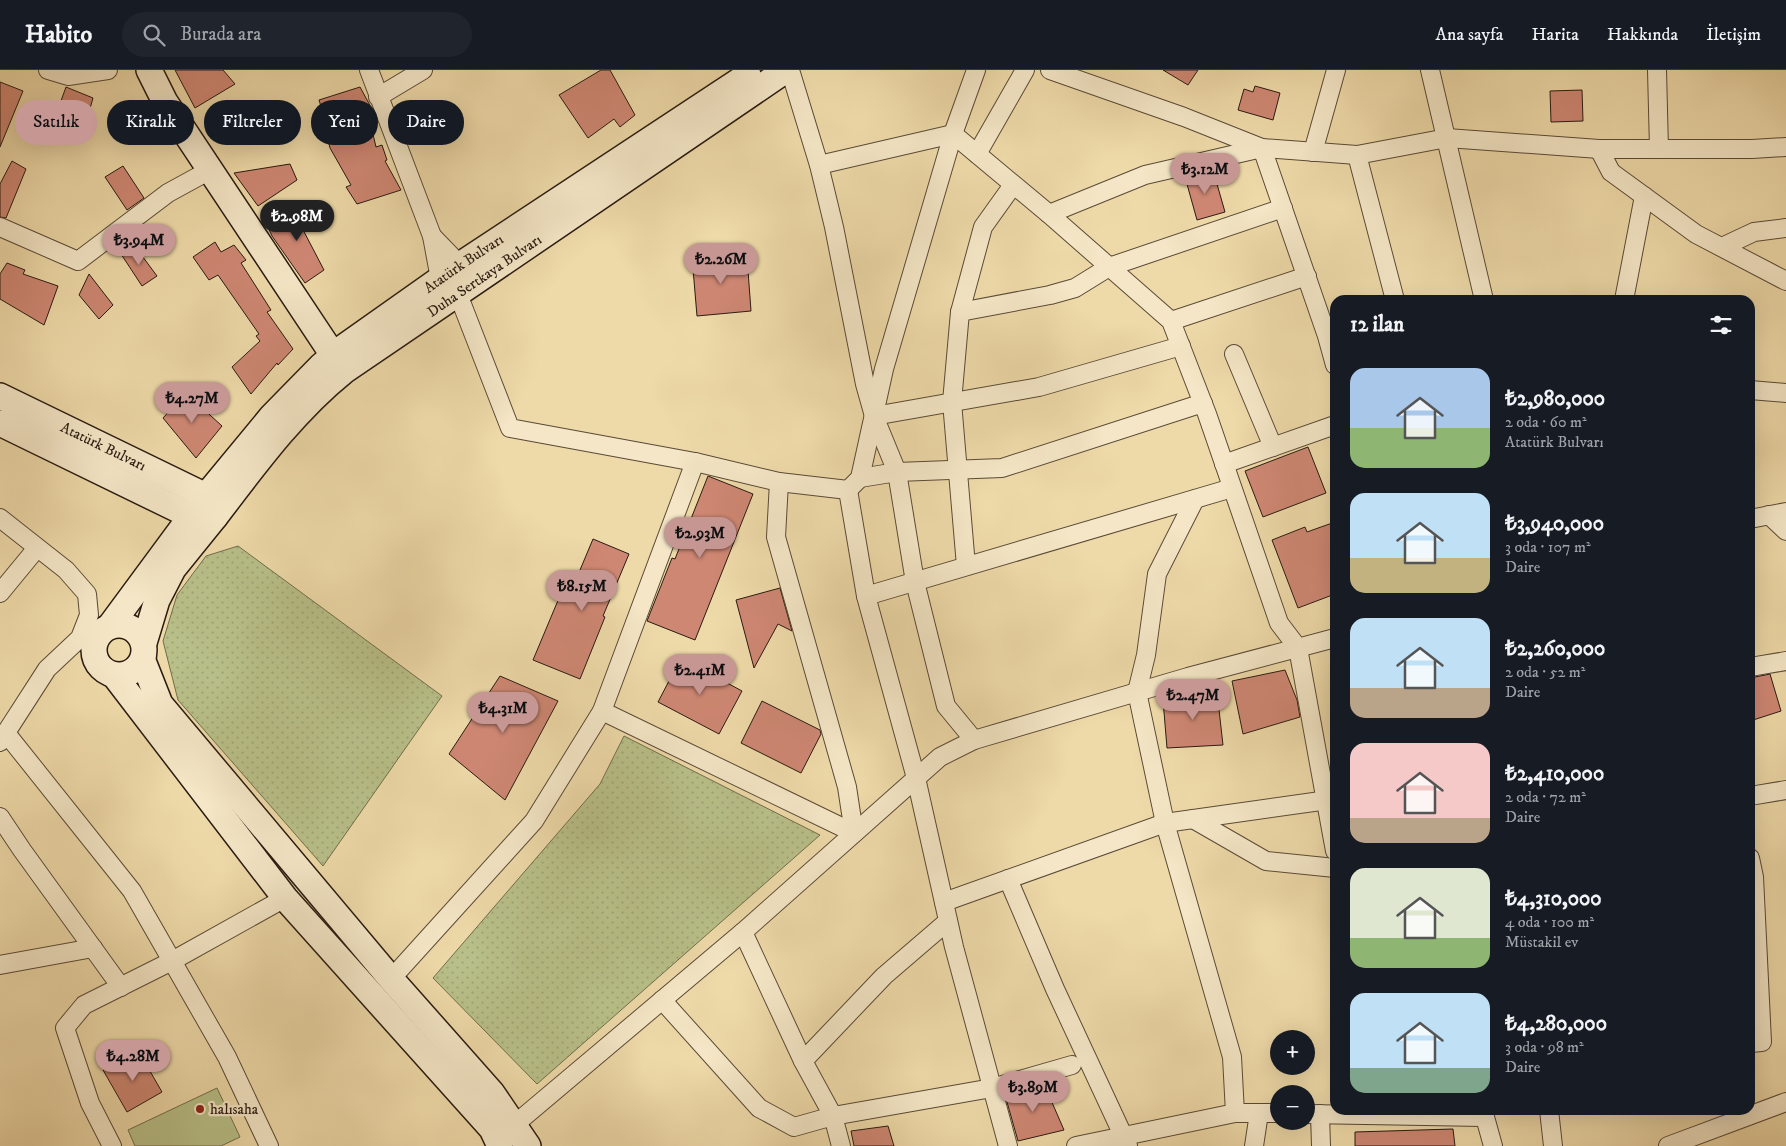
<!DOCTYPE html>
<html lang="tr">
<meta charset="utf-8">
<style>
body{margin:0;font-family:"IM FELL DW Pica",serif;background:#20242c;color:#f1f3f6;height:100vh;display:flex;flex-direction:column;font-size:19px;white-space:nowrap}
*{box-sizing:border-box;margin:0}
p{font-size:16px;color:#9ea1a6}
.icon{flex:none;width:28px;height:28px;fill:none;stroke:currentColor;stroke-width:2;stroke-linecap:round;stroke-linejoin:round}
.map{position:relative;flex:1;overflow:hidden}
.sheet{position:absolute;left:1330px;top:225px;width:425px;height:820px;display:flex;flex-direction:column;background:#171b24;border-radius:15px;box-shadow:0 5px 20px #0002}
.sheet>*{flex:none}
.banner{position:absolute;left:15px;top:30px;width:475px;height:45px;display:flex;gap:10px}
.controls{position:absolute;left:1270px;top:960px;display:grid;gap:10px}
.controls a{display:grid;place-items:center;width:45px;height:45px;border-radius:50%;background:#171b24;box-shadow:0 5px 20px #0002;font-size:25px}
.price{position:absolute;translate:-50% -42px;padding:0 11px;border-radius:18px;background:#c59692;color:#111;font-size:16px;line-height:32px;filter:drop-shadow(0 1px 2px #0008)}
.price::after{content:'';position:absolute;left:50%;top:30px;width:15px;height:11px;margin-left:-8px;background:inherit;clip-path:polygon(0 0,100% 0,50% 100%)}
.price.on{background:#222;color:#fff}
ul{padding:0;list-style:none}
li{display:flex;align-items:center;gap:15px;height:125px;padding:0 20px}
li span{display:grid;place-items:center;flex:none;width:140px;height:100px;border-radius:15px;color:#555}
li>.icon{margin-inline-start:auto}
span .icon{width:60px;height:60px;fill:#fffc;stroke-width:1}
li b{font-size:21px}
h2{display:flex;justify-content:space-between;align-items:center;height:60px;padding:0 20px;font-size:21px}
.tag{padding:0 18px;border-radius:22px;background:#171b24;box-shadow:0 5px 20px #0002;font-size:18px;line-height:45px}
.tag.on{background:#c59692;color:#111}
header{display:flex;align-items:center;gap:30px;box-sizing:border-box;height:70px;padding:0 25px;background:#171b24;border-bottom:1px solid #363941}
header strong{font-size:24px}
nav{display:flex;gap:28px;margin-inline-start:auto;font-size:18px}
.search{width:350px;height:45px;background:#20242c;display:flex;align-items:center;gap:12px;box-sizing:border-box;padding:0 18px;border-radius:28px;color:#9ea1a6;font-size:19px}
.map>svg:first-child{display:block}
.grass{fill:url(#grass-dots);stroke:#706d4c}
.pitch{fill:#b8bf88;stroke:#706d4c}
.building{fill:#ce8773;stroke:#291b11}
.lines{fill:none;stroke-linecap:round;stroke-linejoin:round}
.street-casing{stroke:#5a4a37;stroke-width:20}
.secondary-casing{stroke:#291b11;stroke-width:28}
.street{stroke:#f4e6c6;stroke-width:18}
.secondary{stroke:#f4e6c6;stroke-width:25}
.poi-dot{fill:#8f2418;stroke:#f4e6c6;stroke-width:2}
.labels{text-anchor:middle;stroke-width:4.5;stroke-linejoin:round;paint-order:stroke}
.street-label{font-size:15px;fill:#291b11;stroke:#f4e6c6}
.poi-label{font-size:15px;fill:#291b11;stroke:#f4e6c6;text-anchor:start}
</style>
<header>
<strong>Habito</strong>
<div class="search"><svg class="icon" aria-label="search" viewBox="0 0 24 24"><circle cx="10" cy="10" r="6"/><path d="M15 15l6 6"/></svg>Burada ara</div>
<nav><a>Ana sayfa</a><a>Harita</a><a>Hakkında</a><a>İletişim</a></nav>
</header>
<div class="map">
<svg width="1786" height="1076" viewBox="0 0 1786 1076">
<defs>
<pattern id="grass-dots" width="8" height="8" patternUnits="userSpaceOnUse" patternTransform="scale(1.25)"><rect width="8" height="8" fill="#b8bf88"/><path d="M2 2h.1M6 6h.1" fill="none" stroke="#9ea474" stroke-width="1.8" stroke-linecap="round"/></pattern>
</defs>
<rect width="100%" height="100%" fill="#eed9a8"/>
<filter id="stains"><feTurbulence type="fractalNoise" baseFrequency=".004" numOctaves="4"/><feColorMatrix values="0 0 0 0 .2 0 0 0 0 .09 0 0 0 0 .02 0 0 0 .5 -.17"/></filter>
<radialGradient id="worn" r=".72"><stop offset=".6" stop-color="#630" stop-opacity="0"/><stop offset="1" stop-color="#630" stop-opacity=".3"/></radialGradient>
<g class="grass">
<polygon points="238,476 442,626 323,796 178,630 163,571 177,525 206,486"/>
<polygon points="624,666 820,765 537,1014 433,908 600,714"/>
</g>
<polygon class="pitch" points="217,1018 240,1067 221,1076 135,1076 128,1060"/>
<g class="building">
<polygon points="175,0 223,0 235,14 195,38"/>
<polygon points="601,0 610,0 635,45 620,57 614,49 588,68 559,25"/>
<polygon points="1163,0 1198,0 1188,15"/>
<polygon points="0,12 23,21 0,77"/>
<polygon points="1255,16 1280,23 1273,50 1238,40 1244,19 1253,22"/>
<polygon points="66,17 93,28 82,67 53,53"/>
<polygon points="360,17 373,41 368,43 376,77 382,75 387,90 385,91 401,120 357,134 346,117 351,115 330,78 327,66 330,65 319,30"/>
<polygon points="1582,20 1583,51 1551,52 1550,21"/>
<polygon points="12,91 26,99 6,148 0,147 0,114"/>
<polygon points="290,94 297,110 258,136 234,103"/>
<polygon points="123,96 144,128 127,140 105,107"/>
<polygon points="1213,100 1225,142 1197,150 1185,107"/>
<polygon points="303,134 314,149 301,156 324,200 305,213 272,166 267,155"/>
<polygon points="215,172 221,182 234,175 246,190 241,193 271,240 267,242 293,279 278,295 277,293 251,324 232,297 260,271 256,266 259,264 218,205 209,210 193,187"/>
<polygon points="134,175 157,206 142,216 121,184"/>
<polygon points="692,187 747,187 751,241 697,246"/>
<polygon points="7,193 25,200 23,204 58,216 44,255 0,229 0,204"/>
<polygon points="89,204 113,235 99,249 79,225"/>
<polygon points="186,323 222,356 196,388 163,348"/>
<polygon points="1308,377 1326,423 1263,447 1245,401"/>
<polygon points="708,406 753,424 695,570 647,551 672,488 675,489"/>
<polygon points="1335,452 1335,524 1298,538 1272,470 1305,457 1307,462"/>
<polygon points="593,469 629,484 603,546 605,547 580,609 533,590 559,528 567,531"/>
<polygon points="780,518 792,561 778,554 754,598 736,530"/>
<polygon points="681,588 742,621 719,664 658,632"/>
<polygon points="1285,600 1297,630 1300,647 1243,664 1232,611"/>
<polygon points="1770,604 1781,641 1750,651 1750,608"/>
<polygon points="500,606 558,631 505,730 449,684"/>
<polygon points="1217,622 1223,675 1167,678 1163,630"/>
<polygon points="762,631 820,660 821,664 801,703 741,673"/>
<polygon points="139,982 162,1022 127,1042 103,1000"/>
<polygon points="1044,1014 1064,1060 1018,1071 1005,1025"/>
<polygon points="888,1056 894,1076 854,1076 851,1061"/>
<polygon points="1453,1059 1455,1076 1355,1076 1355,1062"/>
</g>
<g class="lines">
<defs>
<g id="street">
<polyline points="48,0 68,6 108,0"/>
<polyline points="369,0 432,166 440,209"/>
<polyline points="790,0 819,95 834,157 865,314 874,346 897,402 915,512 946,636 974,670"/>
<polyline points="1050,0 1184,47 1262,78 1327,266 1335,295"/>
<polyline points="1430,0 1484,230"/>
<polyline points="1657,0 1659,79"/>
<polyline points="378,27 423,0"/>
<polyline points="1599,79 1611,102 1696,164 1786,211"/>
<polyline points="1313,82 1336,0"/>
<polyline points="977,84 1025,0"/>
<polyline points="1357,85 1395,230"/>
<polyline points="819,95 953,64 1049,144 1171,251 1207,344 1279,553 1298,578 1335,781"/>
<polyline points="1049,144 1145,105 1262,78 1357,85 1447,68 1599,79 1752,79 1786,77"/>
<polyline points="0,157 78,191 168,123 210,100"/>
<polyline points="432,166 460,195"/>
<polyline points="1722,177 1754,162 1786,158"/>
<polyline points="458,224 510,358 695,392 779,412 848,420 860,408 884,299 953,64 976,0"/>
<polyline points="1624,230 1644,126"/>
<polyline points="960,242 1050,225 1075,218 1109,197 1283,138"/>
<polyline points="1171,251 1307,206"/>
<polyline points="1234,284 1273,377"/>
<polyline points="1750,320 1786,323"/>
<polyline points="874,346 1039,317 1181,276"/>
<polyline points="1224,394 1335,355"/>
<polyline points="860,408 897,402 1002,398 1203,333"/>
<polyline points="779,412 776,467 847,717 854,763"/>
<polyline points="848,420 866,526 916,708 954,877 1008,1076"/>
<polyline points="1195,429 1157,504 1146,585 1137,622 1165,753 1232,987 1235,1043"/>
<polyline points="1769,445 1786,461"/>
<polyline points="0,448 66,500 87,524 89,545 80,568 47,599 0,672"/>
<polyline points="1750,449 1786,442"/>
<polyline points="966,496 952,332 960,242 983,157 1013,115"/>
<polyline points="0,523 37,478"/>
<polyline points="866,526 1232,418"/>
<polyline points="1750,597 1786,591"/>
<polyline points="602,641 854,763"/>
<polyline points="6,663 132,821 227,987 269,1076"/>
<polyline points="1750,726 1786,720"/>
<polyline points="0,747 22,780 121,917"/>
<polyline points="1193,749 1266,791 1335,798"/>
<polyline points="1750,788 1754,807 1762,972 1750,973"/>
<polyline points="1008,809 1055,919 1128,1076"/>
<polyline points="944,832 1165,753 1335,729"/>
<polyline points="743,862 803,991 833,1046 992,1018 1072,995"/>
<polyline points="0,895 93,878"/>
<polyline points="391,909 534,751 602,641 695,392"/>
<polyline points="662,930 759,1038 794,1057 833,1046 841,1076"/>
<polyline points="803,991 884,906 948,851"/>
<polyline points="1483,1040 1493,1076"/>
<polyline points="1549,1040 1553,1076"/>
<polyline points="1306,1044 1484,1047"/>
<polyline points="1320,1044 1321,1076"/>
<polyline points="514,1055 743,862 940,687 974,670 1188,607 1335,568"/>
<polyline points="112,1076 90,1033 65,958 84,935 172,891 285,828"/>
<polyline points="1076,1076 1235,1043 1279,1043"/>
<polyline points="1254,1076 1259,1043"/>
<polyline points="1668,1076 1786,1032"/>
</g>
<g id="secondary">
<polyline points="149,0 165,32 343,300"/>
<path id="s1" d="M0,326l206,100 8,14 1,7 -42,52 -16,31 -13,43"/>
<path id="s2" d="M0,353l191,93 10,3 14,-2c39,-51 78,-105 129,-146l442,-301"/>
<circle cx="119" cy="580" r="25"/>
<path id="s3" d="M110,556l96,-130 66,-80 49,-50 23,-19 116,-82 288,-190"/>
<polyline points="143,591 160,634 391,909 492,1023 528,1076"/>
<polyline points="114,605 285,828 492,1059 500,1076"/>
</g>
</defs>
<use href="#street" class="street-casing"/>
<use href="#secondary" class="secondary-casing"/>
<use href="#street" class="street"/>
<use href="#secondary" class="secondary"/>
</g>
<circle class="poi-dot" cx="200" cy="1039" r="5"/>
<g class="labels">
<g class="street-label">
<text dy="5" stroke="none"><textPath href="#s3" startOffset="511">Atatürk Bulvarı</textPath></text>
<text dy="5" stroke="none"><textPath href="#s2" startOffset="602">Duha Sertkaya Bulvarı</textPath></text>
<text dy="5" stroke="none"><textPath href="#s1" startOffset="115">Atatürk Bulvarı</textPath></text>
</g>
<g class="poi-label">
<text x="210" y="1044">halısaha</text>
</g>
</g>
<rect width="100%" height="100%" filter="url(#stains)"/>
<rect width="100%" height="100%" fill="url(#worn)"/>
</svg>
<div class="controls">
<a>+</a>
<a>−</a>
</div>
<b class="price" style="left:1205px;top:125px">₺3.12M</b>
<b class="price on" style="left:297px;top:172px">₺2.98M</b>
<b class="price" style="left:139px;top:196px">₺3.94M</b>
<b class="price" style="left:721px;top:215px">₺2.26M</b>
<b class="price" style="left:192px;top:354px">₺4.27M</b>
<b class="price" style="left:700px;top:489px">₺2.93M</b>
<b class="price" style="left:582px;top:542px">₺8.15M</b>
<b class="price" style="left:700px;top:626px">₺2.41M</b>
<b class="price" style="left:1193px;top:651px">₺2.47M</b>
<b class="price" style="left:503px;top:664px">₺4.31M</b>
<b class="price" style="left:133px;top:1012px">₺4.28M</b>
<b class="price" style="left:1033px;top:1043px">₺3.89M</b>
<div class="banner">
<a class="tag on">Satılık</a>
<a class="tag">Kiralık</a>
<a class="tag">Filtreler</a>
<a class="tag">Yeni</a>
<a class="tag">Daire</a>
</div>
<section class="sheet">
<h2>12 ilan<svg class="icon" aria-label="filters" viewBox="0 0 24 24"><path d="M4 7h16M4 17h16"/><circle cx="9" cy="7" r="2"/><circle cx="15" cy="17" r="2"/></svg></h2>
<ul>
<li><span style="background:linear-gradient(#a9c7e8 60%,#8fb573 0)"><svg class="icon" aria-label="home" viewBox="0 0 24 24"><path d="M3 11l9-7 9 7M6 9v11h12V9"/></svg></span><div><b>₺2,980,000</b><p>2 oda · 60 m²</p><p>Atatürk Bulvarı</p></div></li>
<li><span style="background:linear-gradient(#bfe0f5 65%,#c2b280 0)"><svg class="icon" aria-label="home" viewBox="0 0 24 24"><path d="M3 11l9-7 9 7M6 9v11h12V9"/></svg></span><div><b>₺3,940,000</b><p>3 oda · 107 m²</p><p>Daire</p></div></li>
<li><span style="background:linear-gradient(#bfe0f5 70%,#b9a48a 0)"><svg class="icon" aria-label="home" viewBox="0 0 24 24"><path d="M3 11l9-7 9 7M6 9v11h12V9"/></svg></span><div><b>₺2,260,000</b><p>2 oda · 52 m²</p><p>Daire</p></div></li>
<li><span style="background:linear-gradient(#f6c9c9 75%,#b9a48a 0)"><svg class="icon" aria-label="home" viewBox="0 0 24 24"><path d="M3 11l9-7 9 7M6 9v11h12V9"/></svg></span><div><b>₺2,410,000</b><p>2 oda · 72 m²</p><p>Daire</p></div></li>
<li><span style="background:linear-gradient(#dfe7d0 70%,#8fb573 0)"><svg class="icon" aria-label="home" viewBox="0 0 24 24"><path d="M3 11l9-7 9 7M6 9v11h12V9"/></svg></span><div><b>₺4,310,000</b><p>4 oda · 100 m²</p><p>Müstakil ev</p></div></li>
<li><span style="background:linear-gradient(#bfe0f5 75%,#7fa58c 0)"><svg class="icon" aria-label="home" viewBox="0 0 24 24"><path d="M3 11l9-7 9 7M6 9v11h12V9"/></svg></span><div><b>₺4,280,000</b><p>3 oda · 98 m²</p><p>Daire</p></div></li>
</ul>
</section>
</div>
